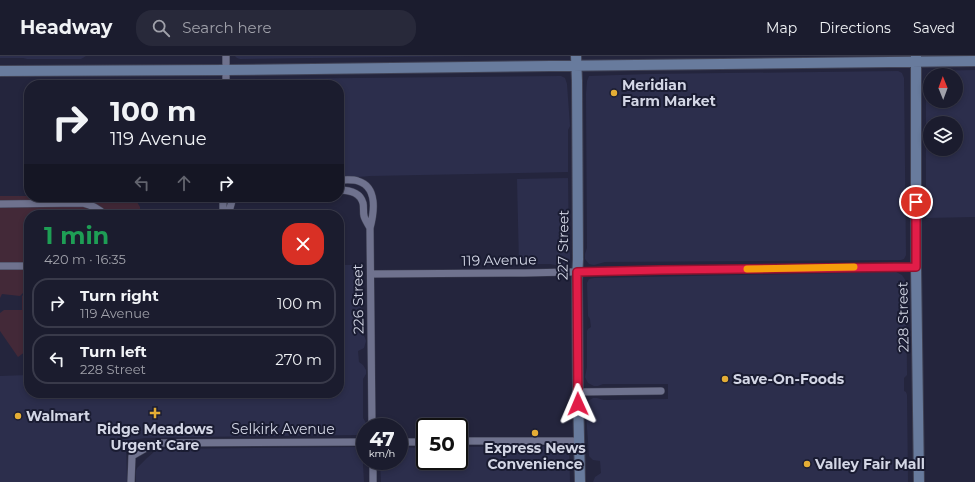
<!DOCTYPE html>
<html lang="en">
<head>
<meta charset="utf-8">
<style>
	body { margin:0; font-family:Montserrat,sans-serif; background:#28293a; color:#f1f3f6; height:100vh; display:flex; flex-direction:column; font-size:15px; white-space:nowrap }
	* { box-sizing:border-box; margin:0 }
	p { font-size:13px; color:#a0a1aa }
	.icon { flex:none; width:22px; height:22px; fill:none; stroke:currentColor; stroke-width:2; stroke-linecap:round; stroke-linejoin:round }
	.map { position:relative; flex:1; overflow:hidden }
	.sheet { position:absolute; left:24px; top:154px; width:320px; height:188px; display:flex; flex-direction:column; background:#1b1c2e; border-radius:16px; box-shadow:0 2px 6px #0003,0 0 0 1px #393a4a }
	.sheet>* { flex:none }
	.hud { position:absolute; left:24px; top:24px; width:320px; height:122px; border-radius:16px; box-shadow:0 2px 6px #0003,0 0 0 1px #393a4a; background:#1b1c2e; color:#f1f3f6; overflow:hidden }
	.needle { width:26px; rotate:359deg }
	.fabs { position:absolute; left:923px; top:12px; display:grid; gap:8px }
	.fabs a { display:grid; place-items:center; width:40px; height:40px; border-radius:50%; background:#1b1c2e; box-shadow:0 2px 6px #0003,0 0 0 1px #393a4a; font-size:20px }
	.speed { position:absolute; left:356px; top:362px; display:flex; gap:8px; font-size:20px; font-weight:700; text-align:center }
	.speed>* { display:grid; place-content:center; width:52px; height:52px; border-radius:50%; background:#1b1c2e; box-shadow:0 2px 6px #0003,0 0 0 1px #393a4a; line-height:1 }
	.speed small { font-size:10px; font-weight:400 }
	.speed .limit { border:2px solid #111; border-radius:6px; background:#fff; color:#111 }
	.pin { position:absolute; display:grid; place-items:center; width:34px; height:34px; color:#fff; margin:-17px; border:2px solid #fff; border-radius:50%; box-shadow:0 1px 4px #0007 }
	.me { position:absolute; width:44px; margin:-22px; rotate:359deg; stroke-linejoin:round; filter:drop-shadow(0 0 3px #0008) }
	.turn { display:flex; align-items:center; gap:14px; height:84px; padding:0 20px; font-size:18px }
	.turn .icon { width:52px; height:52px; stroke-width:2.5 }
	.turn b { display:block; font-size:28px; line-height:34px }
	.lanes { display:flex; align-items:center; height:38px; padding:0 20px; background:#0003; justify-content:center; gap:20px; direction:ltr }
	.lanes .off { opacity:.35 }
	.round { display:grid; place-items:center; flex:none; width:42px; height:42px; border-radius:16px; background:#28293a }
	.head { display:flex; align-items:center; justify-content:space-between; height:68px; padding:0 20px }
	h1 { font-size:24px; font-weight:700; line-height:30px; color:#1e9e55 }
	ul { padding:0; list-style:none }
	li { display:flex; align-items:center; gap:12px; height:50px; margin:0 8px 6px; padding:0 12px; border:2px solid #393a4a; border-radius:16px }
	li div { flex:1 }
	li b { display:block; font-size:15px }
	li em { font-style:normal }
	header { display:flex; align-items:center; gap:24px; box-sizing:border-box; height:56px; padding:0 20px; background:#1b1c2e; border-bottom:1px solid #393a4a }
	header strong { font-size:19px }
	nav { display:flex; gap:22px; margin-inline-start:auto; font-size:14px }
	.search { width:280px; height:36px; background:#28293a; display:flex; align-items:center; gap:10px; box-sizing:border-box; padding:0 14px; border-radius:16px; color:#a0a1aa; font-size:15px }
	.map>svg:first-child { display:block }
</style>
</head>
<body>
<header>
<strong>Headway</strong>
<div class="search"><svg class="icon" aria-label="search" viewBox="0 0 24 24"><circle cx="10" cy="10" r="6"/><path d="M15 15l6 6"/></svg>Search here</div>
<nav><a>Map</a><a>Directions</a><a>Saved</a></nav>
</header>
<div class="map">
<svg width="975" height="426" viewBox="0 0 975 426">
	<rect width="100%" height="100%" fill="#24253d"/>
	<path fill="#2c2e4c" fill-rule="evenodd" d="M0,0h86l-5,3h-54l-4,-1h-23z
		M235,0h236l-231,3 -3,-1z
		M975,14v147l-49,1v-142l3,-4 3,-1zM930,19h26v26h-26zM930,67h26v26h-26z
		M898,15l4,2 2,5 2,177 -2,4 -3,1 -296,2 -11,3 -5,-1 -4,-5v-5l2,-6 -1,-154 1,-13 2,-5 60,-2z
		M561,20l4,2 2,6 3,42 -2,4v42l-198,4 -12,1 -19,1v-93h-102l1,-5 4,-1z
		M568,122l1,71 1,5v6l-4,4 -5,2 -11,-2h-31l-2,-85z
		M339,209h22l2,69 2,4 1,3 -2,7 -6,3 1,11 4,3 3,5v4l-3,5v39l3,5v4h-1v4l-2,2 -6,2 -163,2 -49,1 -19,3 1,40v1h-127v-106l29,-1v18h310z
		M896,216l6,3 4,6 1,90v4l-3,3v13l2,1 1,3 1,87h-315l2,-5 6,-4 -1,-12 -7,-1 -4,-4 -3,-43v-8l2,-4 5,-3h4l7,2 64,-1v-15h-65l-5,2h-4l-6,-3 -3,-6 2,-10v-36l1,-2 3,-2 -1,-8 -2,-3 -1,-33 2,-4 5,-1z
		M564,390l4,1 1,3 1,32h-189l-1,-19 -1,-2h20v-14l26,1v13h34v-14z
		M359,391l6,4v10l-2,3 1,18h-228v-11l1,-3 10,-10 8,-7 4,-2z"/>
	<path fill="#432938" d="M0,140h29v1h22l11,3 13,-3h59l6,10v8h-111v63h-6l1,14 -4,4 -18,-2 -2,4z
		M26,232h3v61l-11,8 -18,-26v-18l4,-3h18v-14l4,-4z"/>
	<g fill="none" stroke-linecap="round" stroke-linejoin="round">
		<g stroke="#404255" stroke-width="8">
			<path id="street" d="M226,0v29
				M339,124c6,0 13,-1 19,1 20,6 16,32 12,47l2,199
				M339,134c10,0 21,2 24,13 1,4 0,9 1,13 1,4 4,8 6,12
				M223,141v18
				M0,148l83,-1c9,2 16,6 22,12
				M228,159l4,-14 -1,-4
				M0,210h29
				M371,218l153,-1 138,-3 254,-3
				M578,336l83,-1
				M459,385h120
				M399,386h26
				M373,405v21
				M131,426l1,-26 14,-8 12,-5 207,-1"/>
		</g>
		<g stroke="#404255" stroke-width="12">
			<path id="secondary" d="M576,0l1,25 1,178 -1,22 1,111 2,90
				M916,0v211l3,215
				M0,15l226,-1 749,-9"/>
		</g>
		<use href="#street" stroke="#6f728e" stroke-width="7"/>
		<use href="#secondary" stroke="#687b9d" stroke-width="10"/>
	</g>
	<g fill="none" stroke-linecap="round" stroke-linejoin="round">
		<g stroke="#92132f" stroke-width="10">
			<path id="route" d="M578,348l-1,-132 85,-2 254,-3v-65"/>
		</g>
		<use href="#route" stroke="#e11d48" stroke-width="7"/>
		<path stroke="#f59e0b" stroke-width="7" d="M747,213l107,-2"/>
	</g>
	<g fill="#e4ad35" stroke="#1a1c32" stroke-width="1.5">
		<circle cx="614" cy="37" r="4"/>
		<circle cx="725" cy="323" r="4"/>
		<path d="M153 351h4v4h4v4h-4v4h-4v-4h-4v-4h4z"/>
		<circle cx="18" cy="360" r="4"/>
		<circle cx="535" cy="377" r="4"/>
		<circle cx="807" cy="408" r="4"/>
	</g>
	<g text-anchor="middle" dominant-baseline="central" stroke-width="4" stroke-linejoin="round" paint-order="stroke">
		<g font-size="14" font-weight="bold" fill="#d3d6e5" stroke="#1a1c32" text-anchor="start">
			<text x="622" y="29">Meridian<tspan x="622" dy="16">Farm Market</tspan></text>
			<text x="733" y="323">Save-On-Foods</text>
			<text x="26" y="360">Walmart</text>
			<text x="155" y="373" text-anchor="middle">Ridge Meadows<tspan x="155" dy="16">Urgent Care</tspan></text>
			<text x="535" y="392" text-anchor="middle">Express News<tspan x="535" dy="16">Convenience</tspan></text>
			<text x="815" y="408">Valley Fair Mall</text>
		</g>
		<g font-size="14" fill="#d3d6e5" stroke="#1a1c32">
			<text transform="translate(563 189) rotate(-89)">227 Street</text>
			<text transform="translate(499 204) rotate(-1)">119 Avenue</text>
			<text transform="translate(358 243) rotate(-91)">226 Street</text>
			<text transform="translate(903 261) rotate(-91)">228 Street</text>
			<text x="283" y="373">Selkirk Avenue</text>
		</g>
	</g>
</svg>
<div class="fabs">
<a><svg class="needle" viewBox="-14 -14 28 28"><path d="M0-13l5 13h-10z" fill="#e53935"/><path d="M0 13l5-13h-10z" fill="#a0a1aa"/></svg></a>
<a><svg class="icon" aria-label="layers" viewBox="0 0 24 24"><path d="M12 4l9 5-9 5-9-5zM3 14l9 5 9-5"/></svg></a>
</div>
<div class="speed"><div>47<small>km/h</small></div><div class="limit">50</div></div>
<div class="pin" style="left:916px;top:146px;background:#d93025"><svg class="icon" aria-label="arrive" viewBox="0 0 24 24"><path d="M6 21V4h12l-3 4 3 4H6"/></svg></div>
<svg class="me" style="left:578px;top:348px" viewBox="-20 -20 40 40"><path d="M0-17L14 15 0 8-14 15z" fill="#e11d48" stroke="#fff" stroke-width="4"/></svg>
<div class="hud">
<div class="turn"><svg class="icon" aria-label="right" viewBox="0 0 24 24"><path d="M7 20v-9h11M14 6l5 5-5 5"/></svg><div><b>100 m</b>119 Avenue</div></div>
<div class="lanes"><svg class="icon off" aria-label="left" viewBox="0 0 24 24"><path d="M17 20v-9H6M10 6l-5 5 5 5"/></svg><svg class="icon off" aria-label="ahead" viewBox="0 0 24 24"><path d="M12 20V5M6 11l6-6 6 6"/></svg><svg class="icon" aria-label="right" viewBox="0 0 24 24"><path d="M7 20v-9h11M14 6l5 5-5 5"/></svg></div>
</div>
<section class="sheet">
<div class="head"><div><h1>1 min</h1><p>420 m · 16:35</p></div><a class="round" style="background:#d93025;color:#fff"><svg class="icon" aria-label="close" viewBox="0 0 24 24"><path d="M6 6l12 12M18 6L6 18"/></svg></a></div>
<ul>
<li><svg class="icon" aria-label="right" viewBox="0 0 24 24"><path d="M7 20v-9h11M14 6l5 5-5 5"/></svg><div><b>Turn right</b><p>119 Avenue</p></div><em>100 m</em></li>
<li><svg class="icon" aria-label="left" viewBox="0 0 24 24"><path d="M17 20v-9H6M10 6l-5 5 5 5"/></svg><div><b>Turn left</b><p>228 Street</p></div><em>270 m</em></li>
</ul>
</section>
</div>
</body>
</html>
